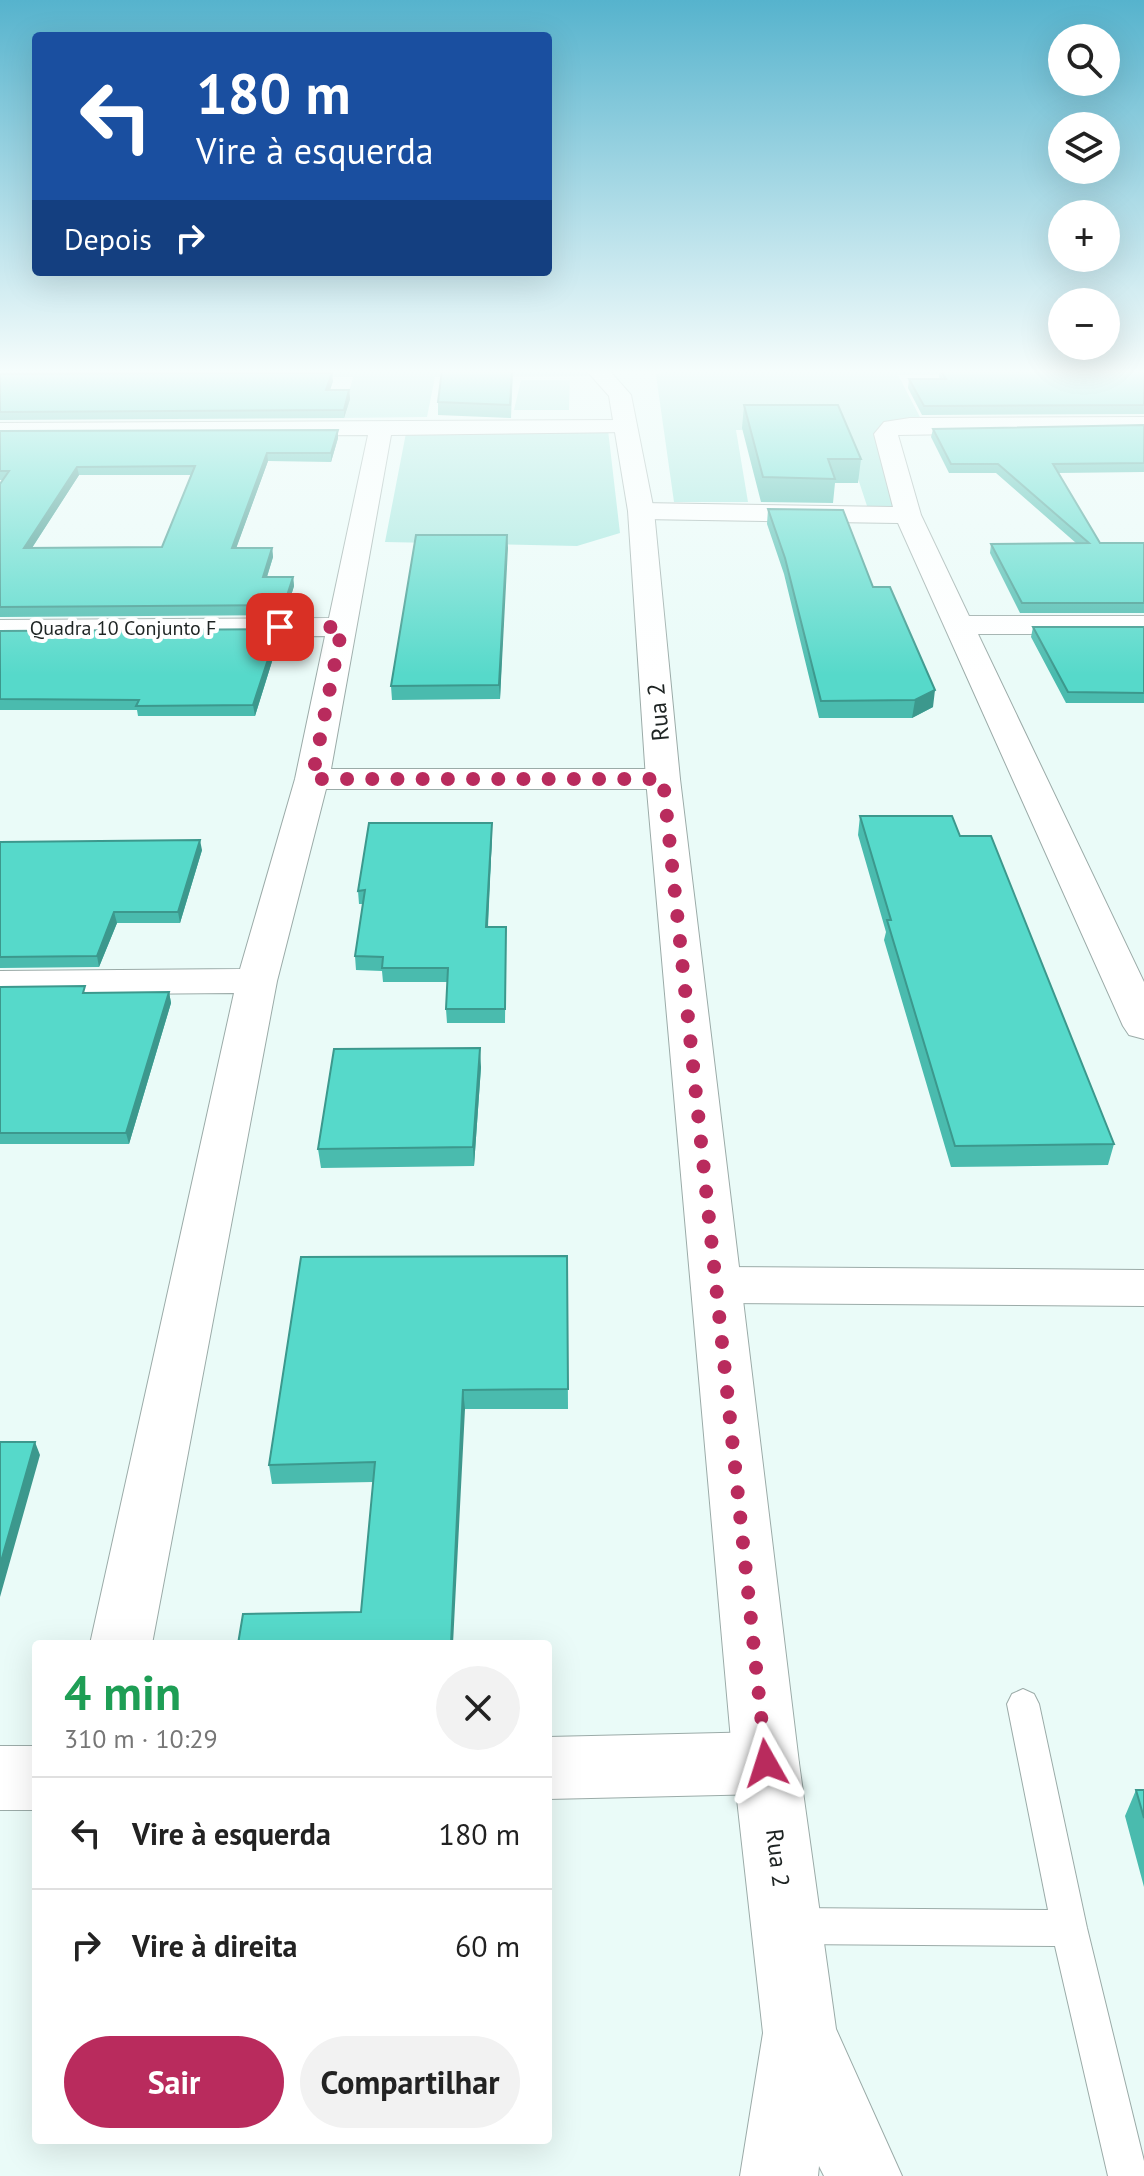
<!DOCTYPE html>
<html lang="pt">
<head>
<meta charset="utf-8">
<style>
	body { margin:0; font-family:"PT Sans",sans-serif; background:#f2f2f2; color:#222; height:100vh; display:flex; flex-direction:column; font-size:30px; white-space:nowrap }
	* { box-sizing:border-box; margin:0 }
	p { font-size:26px; color:#767676 }
	.icon { flex:none; width:44px; height:44px; fill:none; stroke:currentColor; stroke-width:2; stroke-linecap:round; stroke-linejoin:round }
	.map { position:relative; flex:1; overflow:hidden }
	.side { position:absolute; left:32px; top:1640px; width:520px; height:504px; display:flex; flex-direction:column; background:#fff; border-radius:8px; box-shadow:0 8px 32px #0002 }
	.side>* { flex:none }
	.top-card { position:absolute; left:32px; top:32px; width:520px; height:244px; border-radius:8px; box-shadow:0 8px 32px #0002; background:#1a4fa0; color:#fff; overflow:hidden }
	.tools { position:absolute; left:1048px; top:24px; display:grid; gap:16px }
	.tools a { display:grid; place-items:center; width:72px; height:72px; border-radius:50%; background:#fff; box-shadow:0 8px 32px #0002; font-size:40px }
	.pin { position:absolute; display:grid; place-items:center; width:68px; height:68px; color:#fff; margin:-34px; border-radius:16px; box-shadow:0 4px 12px #0006 }
	.me { position:absolute; width:88px; margin:-44px; rotate:354deg; stroke-linejoin:round; filter:drop-shadow(0 0 6px #0008) }
	.turn { display:flex; align-items:center; gap:28px; height:168px; padding:0 32px; font-size:36px }
	.turn .icon { width:104px; height:104px; stroke-width:2.5 }
	.turn b { display:block; font-size:56px; line-height:68px }
	.then { display:flex; align-items:center; height:76px; padding:0 32px; background:#0003; gap:16px; font-size:30px }
	.round { display:grid; place-items:center; flex:none; width:84px; height:84px; border-radius:42px; background:#f2f2f2 }
	.summary { display:flex; align-items:center; justify-content:space-between; height:136px; padding:0 32px }
	h1 { font-size:48px; font-weight:600; line-height:60px; color:#1e9e55 }
	.primary-button { display:flex; gap:16px; margin-top:auto; padding:16px 32px }
	.primary-button a { flex:1; height:92px; border-radius:48px; background:#b92b5d; color:#fff; font-size:32px; font-weight:600; line-height:92px; text-align:center }
	.primary-button a+a { background:#f2f2f2; color:#222 }
	ul { padding:0; list-style:none }
	li { display:flex; align-items:center; gap:24px; height:112px; padding:0 32px; border-top:2px solid #e0e0e0 }
	li div { flex:1 }
	li b { display:block; font-size:30px }
	li em { font-style:normal }
	.map>svg:first-child { display:block }
</style>
</head>
<body>
<div class="map">
<svg width="1144" height="2176" viewBox="0 0 1144 2176">
	<rect width="100%" height="100%" fill="#eafbf8"/>
	<path fill="#a0e6dd" d="M0,370h589l5,6 -159,1 -8,40 -85,1 11,-41 -353,1z
		M664,370h480v4l-246,1 23,44 -29,8 16,88h-38l-28,-85h-106l12,72h-74l-18,-127z
		M521,380h49l-1,30h-55z
		M608,430l12,103 -43,13 -192,-4 21,-109z"/>
	<g fill="none" stroke-linecap="round" stroke-linejoin="round">
		<g stroke="#9baba8" stroke-width="2">
			<path id="lane" d="M1023,1689l11,5 5,10 48,224 57,233v15h-36l-53,-230 -263,-2 -12,-6 -6,-12 6,-12 12,-6 256,2 -41,-206 5,-10z"/>
		</g>
		<g stroke="#9baba8" stroke-width="2">
			<path id="street" d="M1144,417v14l-246,4 23,80 48,101h175v18h-166l166,348v57l-15,-4 -6,-9 -225,-503 -257,-4 -13,-8 13,-8 252,4 -19,-73 10,-12 26,-4z
				M623,420l12,7 -4,5 -240,3 -60,334h332l12,3 5,7 -5,7 -12,3h-337l-49,192 -125,663h-62l144,-651 -234,2v-24l240,-2 55,-190 30,-143 -325,2v-18l329,-2 39,-183 -368,2v-14z
				M717,1267l427,3v36l-427,-3 -18,-5 -7,-13 7,-13z
				M766,1732l23,9 10,22 -10,22 -23,9 -218,5v-62z
				M0,1746h36v64h-36z"/>
		</g>
		<g stroke="#9baba8" stroke-width="2">
			<path id="secondary" d="M586,370h23l22,25 23,116 26,268 119,984 37,266 66,147h-78l-5,-10 -1,10h-78l23,-143 -30,-270 -87,-984 -18,-268 -19,-115z"/>
		</g>
		<use href="#lane" fill="#fff" fill-rule="evenodd"/>
		<use href="#street" fill="#fff" fill-rule="evenodd"/>
		<use href="#secondary" fill="#fff" fill-rule="evenodd"/>
	</g>
	<path fill="#4abbae" fill-rule="evenodd" d="M513,370l-2,48 -73,-3v-13z
		M939,370h205v44l-222,1 -14,-27 1,-9h31l-1,-2z
		M0,374l333,7 -3,9h19l1,9 -6,19 -344,2z
		M744,405l117,54 -3,24h-23l-2,20 -72,-1 -19,-74z
		M1144,425v47l-86,1 42,70h44v70h-124l-30,-60 1,-9 85,-1 -80,-70h-47l-18,-36 2,-8z
		M338,430v8l-7,24 -63,-1 -32,87h36l1,9 -6,20h26l1,9 -9,29 -285,2v-133l3,-4h-3v-49zM79,475h112l-29,72 -130,1z
		M768,509l105,78 60,120 -21,11h-93l-35,-144 -17,-50z
		M507,535l-7,164 -108,1 -1,-14z
		M1033,627h111v76h-78l-35,-66z
		M278,629l1,10 -24,77h-117l-1,-6h-137v-79z
		M860,816l100,20 154,308 -6,21 -157,2 -67,-227 2,-8 -28,-97z
		M492,823v13l-4,91h18l-1,96h-58l-1,-14 2,-27h-65l-1,-11 -26,-1 -1,-14 8,-52h-4l-1,-13z
		M0,842l202,8 -22,73h-63l-18,44 -99,1z
		M0,987l87,6 82,-1 2,11 -42,141h-129z
		M481,1067l-7,99 -153,2 -3,-19z
		M567,1256l1,153h-103l-104,203 12,-130 -101,2 -3,-19z
		M1136,1790h8v97l-19,-71z"/>
	<path fill="#3c988d" d="M332,373l1,8 -6,18 -1,-9z
		M349,390l1,9 -6,19v-8z
		M338,430v8l-7,24v-9z
		M267,453l1,8 -35,96 -1,-9z
		M77,467l2,8 -53,82 -2,-9z
		M507,535l1,13 -8,151 -1,-14z
		M272,548l1,9 -9,29 -1,-9z
		M293,577l1,9 -9,29 -1,-10z
		M278,629l1,10 -24,77 -2,-11z
		M935,690l-2,17 -21,11 3,-18z
		M492,823v13l-5,105 -1,-14z
		M200,840l2,10 -22,73 -2,-11z
		M114,912l3,11 -18,44 -2,-11z
		M169,992l2,11 -42,141 -3,-11z
		M480,1048l1,19 -7,99 -1,-19z
		M463,1390l2,19 -12,235h-2z
		M35,1442l5,13 -40,142v-32z"/>
	<path fill="#56d9ca" stroke="#3c988d" stroke-width="2" fill-rule="evenodd" d="M442,370h70l-2,35 -72,-3z
		M940,370h204v35l-220,1 -15,-27h37z
		M332,373l-6,17h23l-5,20 -344,2v-38z
		M744,405h94l23,54h-33l7,20 -72,-2z
		M1144,425v38l-91,1 47,79h44v60h-122l-31,-59 98,-1 -91,-79h-47l-18,-35z
		M338,430l-7,23h-64l-35,95h40l-9,29h30l-9,28 -284,2v-123l9,-13h-9v-40zM195,466l-33,81 -138,1 53,-81z
		M768,509l75,1 30,77h17l45,103 -20,10 -94,1 -36,-143z
		M416,535h91l-8,150 -108,1z
		M1033,627h111v66l-76,-1z
		M278,629l-25,76 -117,1 3,-6 -139,-1v-68z
		M860,816h92l8,20h31l123,308 -159,2 -68,-226h4z
		M369,823h123l-6,104h20l-1,82h-59l2,-41h-66l1,-11 -28,-1 10,-66 -7,1z
		M200,840l-22,72h-64l-17,44 -97,1v-115z
		M85,986l-2,7 86,-1 -43,141h-126v-146z
		M480,1048l-7,99 -155,2 16,-100z
		M567,1256l1,133 -105,1 -12,254h-213l5,-30 118,-2 14,-150 -106,3 32,-208z
		M0,1442h35l-35,123z
		M1136,1790h8v28z"/>
	<linearGradient id="sky" x2="0" y2="1"><stop stop-color="#56b3cd"/><stop offset="0.55" stop-color="#f6fdfc"/><stop offset="1" stop-color="#f6fdfc" stop-opacity="0"/></linearGradient>
	<rect width="1144" height="675" fill="url(#sky)"/>
	<g fill="none" stroke-linecap="round" stroke-linejoin="round">
		<path stroke="#b92b5d" stroke-width="14" stroke-dasharray="0 25.2" d="M280,627h62l-30,152h351l103,984"/>
	</g>
	<g text-anchor="middle" dominant-baseline="central" stroke-width="8" stroke-linejoin="round" paint-order="stroke">
		<g font-size="20" fill="#1e2423" stroke="#fff">
			<text x="123" y="628">Quadra 10 Conjunto F</text>
		</g>
		<g font-size="24" fill="#1e2423" stroke="#fff">
			<text transform="translate(658 712) rotate(-95)">Rua 2</text>
			<text transform="translate(778 1858) rotate(83)">Rua 2</text>
		</g>
	</g>
</svg>
<div class="tools">
<a><svg class="icon" aria-label="search" viewBox="0 0 24 24"><circle cx="10" cy="10" r="6"/><path d="M15 15l6 6"/></svg></a>
<a><svg class="icon" aria-label="layers" viewBox="0 0 24 24"><path d="M12 4l9 5-9 5-9-5zM3 14l9 5 9-5"/></svg></a>
<a>+</a>
<a>−</a>
</div>
<div class="pin" style="left:280px;top:627px;background:#d93025"><svg class="icon" aria-label="arrive" viewBox="0 0 24 24"><path d="M6 21V4h12l-3 4 3 4H6"/></svg></div>
<svg class="me" style="left:766px;top:1763px" viewBox="-20 -20 40 40"><path d="M0-17L14 15 0 8-14 15z" fill="#b92b5d" stroke="#fff" stroke-width="4"/></svg>
<div class="top-card">
<div class="turn"><svg class="icon" aria-label="left" viewBox="0 0 24 24"><path d="M17 20v-9H6M10 6l-5 5 5 5"/></svg><div><b>180 m</b>Vire à esquerda</div></div>
<div class="then">Depois<svg class="icon" aria-label="right" viewBox="0 0 24 24"><path d="M7 20v-9h11M14 6l5 5-5 5"/></svg></div>
</div>
<section class="side">
<div class="summary"><div><h1>4 min</h1><p>310 m · 10:29</p></div><a class="round"><svg class="icon" aria-label="close" viewBox="0 0 24 24"><path d="M6 6l12 12M18 6L6 18"/></svg></a></div>
<ul>
<li><svg class="icon" aria-label="left" viewBox="0 0 24 24"><path d="M17 20v-9H6M10 6l-5 5 5 5"/></svg><div><b>Vire à esquerda</b></div><em>180 m</em></li>
<li><svg class="icon" aria-label="right" viewBox="0 0 24 24"><path d="M7 20v-9h11M14 6l5 5-5 5"/></svg><div><b>Vire à direita</b></div><em>60 m</em></li>
</ul>
<div class="primary-button"><a>Sair</a><a>Compartilhar</a></div>
</section>
</div>
</body>
</html>
